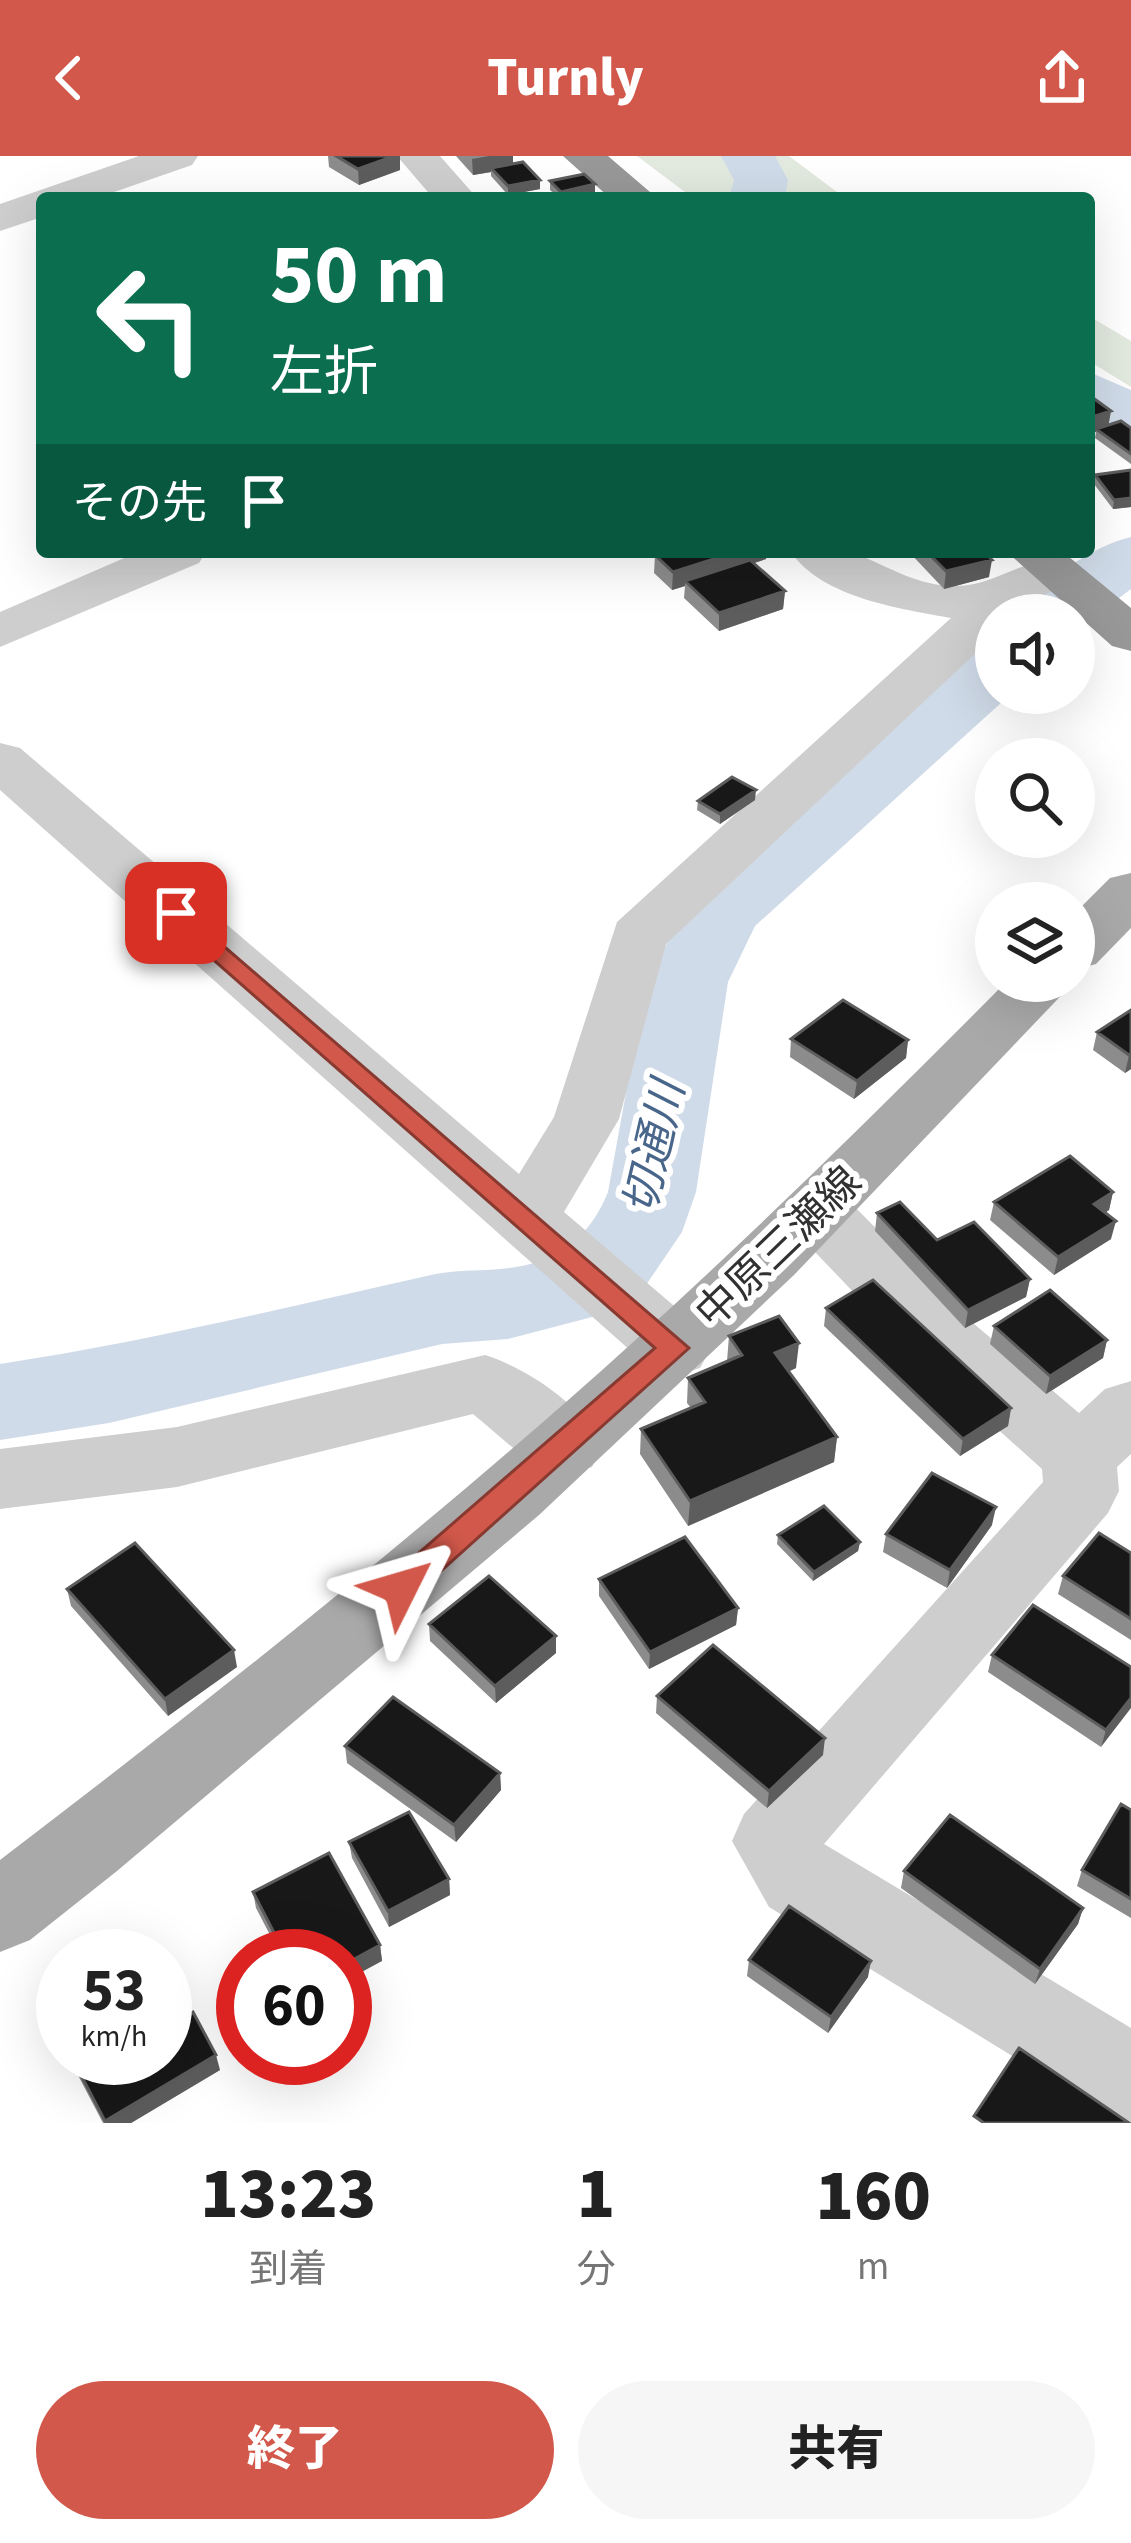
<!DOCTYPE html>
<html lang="ja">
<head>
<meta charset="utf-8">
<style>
	body { margin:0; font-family:"Source Sans 3","Noto Sans JP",sans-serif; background:#f6f6f6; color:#222; height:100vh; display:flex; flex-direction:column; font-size:45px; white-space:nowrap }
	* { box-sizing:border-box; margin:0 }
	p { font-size:39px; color:#767676 }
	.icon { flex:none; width:66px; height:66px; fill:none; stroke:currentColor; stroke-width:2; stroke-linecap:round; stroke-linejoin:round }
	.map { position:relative; height:1967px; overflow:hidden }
	.drawer { display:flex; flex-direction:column; background:#fff; flex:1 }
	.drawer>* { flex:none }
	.top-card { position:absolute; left:36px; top:36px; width:1059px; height:366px; border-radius:12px; box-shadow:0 12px 48px #0002; background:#0b6e4f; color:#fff; overflow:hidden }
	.tools { position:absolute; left:975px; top:438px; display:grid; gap:24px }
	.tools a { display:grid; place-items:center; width:120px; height:120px; border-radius:50%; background:#fff; box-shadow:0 12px 48px #0002; font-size:60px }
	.speed { position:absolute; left:36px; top:1773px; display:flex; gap:24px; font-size:60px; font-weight:700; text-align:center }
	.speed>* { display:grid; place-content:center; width:156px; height:156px; border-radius:50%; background:#fff; box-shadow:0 12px 48px #0002; line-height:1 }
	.speed small { font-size:30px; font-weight:400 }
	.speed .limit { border:18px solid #d22; background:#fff; color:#111 }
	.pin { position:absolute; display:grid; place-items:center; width:102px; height:102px; color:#fff; margin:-51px; border-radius:24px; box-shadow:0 6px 18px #0006 }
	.me { position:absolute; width:132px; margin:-66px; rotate:50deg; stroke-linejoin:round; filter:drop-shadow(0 0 9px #0008) }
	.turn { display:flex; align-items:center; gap:42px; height:252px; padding:0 36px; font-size:54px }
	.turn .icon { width:156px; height:156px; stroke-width:2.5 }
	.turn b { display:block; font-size:84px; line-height:102px }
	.then { display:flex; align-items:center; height:114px; padding:0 36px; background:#0003; gap:24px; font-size:45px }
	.eta { display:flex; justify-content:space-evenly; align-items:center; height:204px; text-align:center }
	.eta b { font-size:72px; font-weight:800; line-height:84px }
	.action { display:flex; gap:24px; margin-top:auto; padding:24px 36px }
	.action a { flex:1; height:138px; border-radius:72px; background:#d1584a; color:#fff; font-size:48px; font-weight:800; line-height:138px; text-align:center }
	.action a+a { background:#f6f6f6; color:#222 }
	header { display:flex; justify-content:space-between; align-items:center; height:156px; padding:0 36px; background:#d1584a; color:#fff; font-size:54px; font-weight:800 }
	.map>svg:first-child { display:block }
</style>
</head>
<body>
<header><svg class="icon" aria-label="back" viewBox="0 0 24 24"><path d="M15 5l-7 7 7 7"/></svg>Turnly<svg class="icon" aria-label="share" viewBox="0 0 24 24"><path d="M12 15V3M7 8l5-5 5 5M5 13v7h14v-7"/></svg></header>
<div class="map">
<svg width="1131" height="1967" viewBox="0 0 1131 1967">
	<rect width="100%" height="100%" fill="#fff"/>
	<path fill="#e2e9de" d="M637,0h152l56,42h-152z
		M1089,160l42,25v46l-42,-26z"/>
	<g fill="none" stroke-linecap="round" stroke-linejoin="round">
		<path fill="#d0dbe9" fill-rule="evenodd" d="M721,0h54l13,24 -3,18h-56l5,-18z
			M1089,216l42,18v47l-42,-19z
			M1131,381v52l-54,41 -3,-15h-56c23,-33 74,-69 113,-78z
			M996,492v45h16l-257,233 -27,56 -32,210 -14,40 -38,56 -48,28 -88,23 -66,5 -333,79 -109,17v-76c145,-22 288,-57 431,-89 36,-8 74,-1 109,-14 35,-14 54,-35 68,-69l38,-210 46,-85 27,-31 88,-66 164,-146z"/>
		<path fill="#cecece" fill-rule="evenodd" d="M139,0h59l-6,9 -95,33h-55v19l-42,14v-27z
			M397,0h43l37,42h-44z
			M138,396h68l-7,11 -199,84v-35z
			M791,396c19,0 47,-5 65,2 34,13 61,32 99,32 42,1 75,-35 117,-25l8,11 -8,11 -76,32v19l-330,310 -47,175 -55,93 136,116 11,20 -11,20 -25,8 -25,-8 -650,-578v-47l20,5 499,426 35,-57 63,-195 334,-304c-49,-9 -129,-20 -160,-66z
			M818,1031l24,7 111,112 126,107 26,-24 26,-8v73l-14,13 2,24 -11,22 -284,331 307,184v94l-32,-13 -330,-202 -37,-66 12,-27 299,-332 -1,-13 -139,-125 -109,-114 -10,-18 10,-18z
			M485,1199c42,13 98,51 118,91l-11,21c-51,17 -80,-22 -119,-53l-296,73 -177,22v-60l177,-22z"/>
		<path fill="#a9a9a9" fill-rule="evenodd" d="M1131,717v55l-35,36 -22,6v-56l36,-36z
			M1007,825h68l-281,294 -255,240 -422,356 -87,69 -30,12v-92c193,-147 383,-298 566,-458 153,-134 298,-277 441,-421z"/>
		<path fill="#989898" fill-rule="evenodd" d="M563,0h45l49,42h-47z
			M1007,396h56l68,56v43l-19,-5z"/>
	</g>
	<path fill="#8c8c8c" d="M328,0h72v14l-41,15 -30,-18z
		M456,0h57v8l27,16v9l-32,6 -17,-19v-4l-18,3z
		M550,25l45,3v8l-25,6h-11l-9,-8z
		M1089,239l19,30 23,3v36l-36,-26 1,-6z
		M1131,314v37l-18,2 -19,-25 1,-9z
		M665,396h102l-1,7 -12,4 31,28 -2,18 -64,22 -35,-33 1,-12 -13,4 -18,-17 1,-18z
		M909,396h75l5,25 -45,12z
		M755,644l-35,24 -23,-14 1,-9z
		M1131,854v59l-6,4 -32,-23 4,-18z
		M791,883l117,1 -2,18 -52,41 -64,-42z
		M1113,1036l-4,18 -4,3 6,26 -57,36 -64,-55 4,-18z
		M877,1057l153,66 -4,18 -61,31 -90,-97z
		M826,1152l185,100 -3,18 -48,30 -136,-130z
		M994,1170l113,14 -4,18 -57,36 -56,-50z
		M729,1180l67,32 -8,4 49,65 -3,25 -146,64 -48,-72 1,-25 50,-21 -4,-5 1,-25 39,-17z
		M992,1369l-45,63 -64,-36 3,-18z
		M778,1379l82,7 -2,9 -45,30 -36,-37z
		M1131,1397v87l-73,-46 5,-18z
		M599,1423l139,29 -2,17 -87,44 -50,-73z
		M67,1433l170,78 -69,49 -97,-110z
		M429,1468l127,29 -60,50 -66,-62z
		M992,1499l139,12 -30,80 -113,-75z
		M657,1540l166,59 -56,53 -111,-95z
		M345,1590l155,27 1,17 -45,52 -109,-79z
		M1131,1654v108l-54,-32 5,-16z
		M349,1686l100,37 1,16 -61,32 -37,-69z
		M904,1715l179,37 -5,16 -43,60 -134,-96z
		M253,1736l127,53 2,16 -37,-5h-64l-25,-48z
		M749,1804l119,17 -40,56 -81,-57z
		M69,1902h96l55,12 -89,53h-28z"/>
	<path fill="#5d5d5d" d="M394,0h6v14l-41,15 -1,-16z
		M489,0h24v11l-22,1v4l-18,3 -1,-16z
		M540,24v9l-32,6v-9z
		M595,28v8l-34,6v-6z
		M1111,255l-3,17 -12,1v3l-7,2v-16z
		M1131,342v9l-18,2 1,-9z
		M736,396h31l-1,7 -77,25 -4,-3v5l-13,4 1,-18z
		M852,396h21l-21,5z
		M992,404l-3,17 -45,12 2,-18z
		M785,435l-2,18 -64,22v-18z
		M756,634l-1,10 -35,24v-10z
		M908,884l-2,18 -52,41 3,-18z
		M1131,898v15l-6,4 4,-18z
		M1113,1036l-4,18 -19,12 4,-18z
		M1116,1065l-5,18 -57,36 4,-18z
		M1030,1123l-4,18 -61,31 3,-18z
		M1107,1184l-4,18 -57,36 4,-18z
		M799,1187l-3,25 -24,11 3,-26z
		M1011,1252l-3,18 -48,30 3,-17z
		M837,1281l-3,25 -146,64 2,-25z
		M996,1351l-4,18 -45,63 3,-18z
		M860,1386l-2,9 -45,30 1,-9z
		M738,1452l-2,17 -87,44 1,-17z
		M556,1480v17l-60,50 -1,-17z
		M234,1494l3,17 -69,49 -3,-17z
		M1131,1542v10l-30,39 5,-17z
		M825,1582l-2,17 -56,53 2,-17z
		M500,1617l1,17 -45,52 -2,-17z
		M449,1723l1,16 -61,32 -1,-16z
		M1083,1752l-5,16 -43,60 5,-15z
		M380,1789l2,16 -37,20v-17z
		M871,1805l-3,16 -40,56 3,-16z
		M216,1899l4,15 -89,53h-25l-1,-2z"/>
	<path fill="#181818" stroke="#5d5d5d" stroke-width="3" d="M336,0h58l-36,13z
		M523,6l17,18 -32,6 -17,-18z
		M584,18l11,10 -34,8 -11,-11z
		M1089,239l22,16 -22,7z
		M1121,265l10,7v26l-35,-25z
		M1131,314v28l-17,2 -19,-25z
		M665,396h71l-63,20 -18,-17z
		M927,396h57l8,8 -46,11z
		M750,404l35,31 -66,22 -34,-32z
		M732,621l24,13 -36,24 -22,-13z
		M843,844l65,40 -51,41 -66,-42z
		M1131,854v44l-2,1 -32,-23z
		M1070,1000l43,36 -19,12 22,17 -58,36 -64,-55z
		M900,1046l37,38 37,-18 56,57 -62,31 -91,-97z
		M873,1124l138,128 -48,31 -137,-131z
		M1050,1134l57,50 -57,36 -56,-50z
		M779,1160l20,27 -24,10 62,84 -147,64 -49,-72 64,-27 -17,-24 54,-23 -13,-19z
		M932,1317l64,34 -46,63 -64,-36z
		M824,1350l36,36 -46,30 -36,-37z
		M1099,1377l32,20v66l-68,-43z
		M685,1381l53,71 -88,44 -51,-73z
		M135,1387l99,107 -69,49 -98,-110z
		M489,1420l67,60 -61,50 -66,-62z
		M1033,1449l98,62v31l-25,32 -114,-75z
		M713,1489l112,93 -56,53 -112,-95z
		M393,1541l107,76 -46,52 -109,-79z
		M1121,1648l10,6v89l-49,-29z
		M409,1656l40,67 -61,32 -39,-69z
		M950,1659l133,93 -43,61 -136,-98z
		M329,1697l51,92 -35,19v-8h-59l-33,-64z
		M789,1750l82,55 -40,56 -82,-57z
		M63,1846v38l-15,-29z
		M193,1856l23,43 -111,66 -33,-63h93v-30z
		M1019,1892l110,75h-145l-10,-7z"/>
	<path fill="#d1584a" stroke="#883930" stroke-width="3" d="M176,749l513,443 -277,249h-22l-5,-9 5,-10 265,-230 -488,-429 -4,-6z"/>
	<g text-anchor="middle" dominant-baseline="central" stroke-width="12" stroke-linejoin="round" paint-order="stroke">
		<g font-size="42" fill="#313131" stroke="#fff">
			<text transform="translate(779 1092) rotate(-44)">中原三瀬線</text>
		</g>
		<g font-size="45" font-style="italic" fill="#48658a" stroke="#fff">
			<text transform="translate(655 992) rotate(-77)">切通川</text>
		</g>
	</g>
</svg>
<div class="tools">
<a><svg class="icon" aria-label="sound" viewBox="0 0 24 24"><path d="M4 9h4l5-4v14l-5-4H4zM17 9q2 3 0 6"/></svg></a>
<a><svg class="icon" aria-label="search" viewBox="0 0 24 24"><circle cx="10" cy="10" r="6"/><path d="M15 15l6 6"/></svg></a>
<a><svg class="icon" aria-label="layers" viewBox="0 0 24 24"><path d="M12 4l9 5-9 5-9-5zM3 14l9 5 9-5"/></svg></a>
</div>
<div class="speed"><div>53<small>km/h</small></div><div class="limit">60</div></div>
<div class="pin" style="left:176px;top:757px;background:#d93025"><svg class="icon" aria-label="arrive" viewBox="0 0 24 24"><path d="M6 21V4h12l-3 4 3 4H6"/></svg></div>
<svg class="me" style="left:401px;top:1432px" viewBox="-20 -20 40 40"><path d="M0-17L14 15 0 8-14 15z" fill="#d1584a" stroke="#fff" stroke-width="4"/></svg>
<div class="top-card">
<div class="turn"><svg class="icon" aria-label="left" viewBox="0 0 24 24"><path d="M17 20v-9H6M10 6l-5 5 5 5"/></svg><div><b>50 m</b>左折</div></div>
<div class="then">その先<svg class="icon" aria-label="arrive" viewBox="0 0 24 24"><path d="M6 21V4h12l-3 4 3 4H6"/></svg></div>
</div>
</div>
<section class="drawer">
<div class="eta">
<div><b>13:23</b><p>到着</p></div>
<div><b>1</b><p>分</p></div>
<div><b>160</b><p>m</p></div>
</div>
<div class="action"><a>終了</a><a>共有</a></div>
</section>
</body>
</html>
